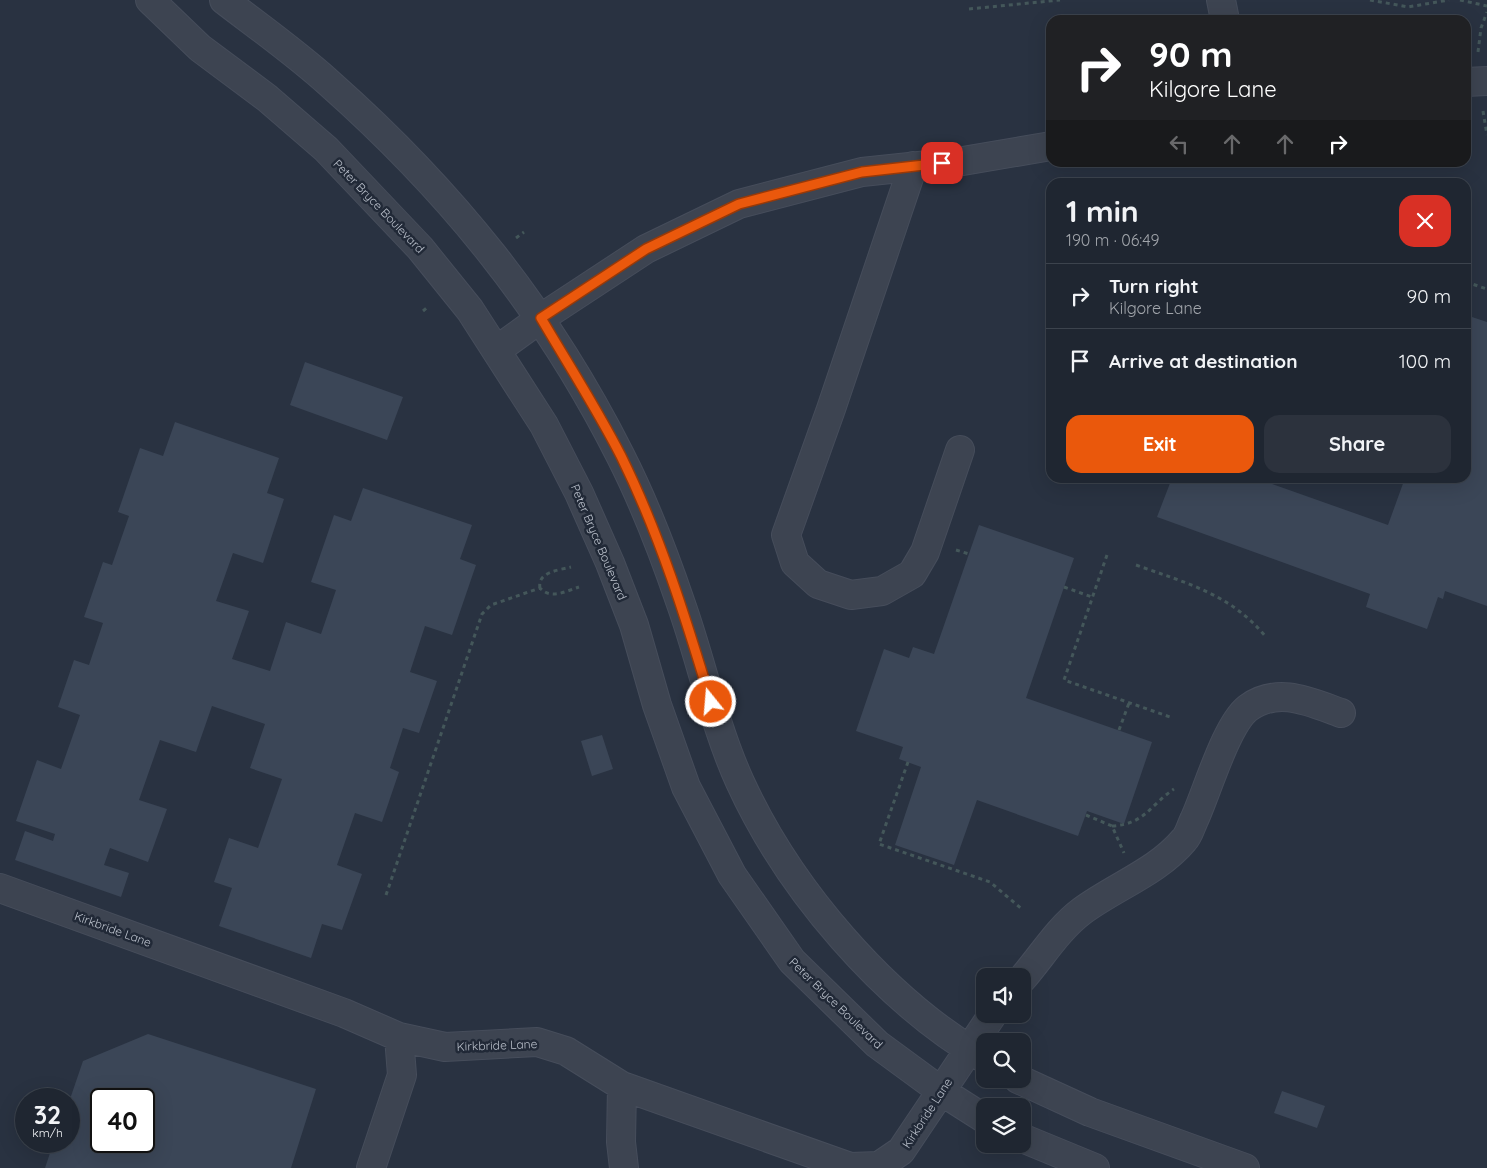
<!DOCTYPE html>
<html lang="en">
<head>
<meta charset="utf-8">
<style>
	body { margin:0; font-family:Quicksand,sans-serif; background:#2c323d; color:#f1f3f6; height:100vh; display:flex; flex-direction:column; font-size:19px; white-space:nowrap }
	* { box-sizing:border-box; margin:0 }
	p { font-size:16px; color:#a1a5ab }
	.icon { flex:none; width:28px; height:28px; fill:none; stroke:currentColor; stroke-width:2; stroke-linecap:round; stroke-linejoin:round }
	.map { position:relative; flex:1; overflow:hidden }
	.details { position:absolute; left:1046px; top:178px; width:425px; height:305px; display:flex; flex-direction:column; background:#1f2631; border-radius:15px; box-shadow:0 5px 20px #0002,0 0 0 1px #3c434d }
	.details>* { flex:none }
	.banner { position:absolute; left:1046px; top:15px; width:425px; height:152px; border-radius:15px; box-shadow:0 5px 20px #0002,0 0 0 1px #3c434d; background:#202124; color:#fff; overflow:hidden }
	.controls { position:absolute; left:976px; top:968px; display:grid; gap:10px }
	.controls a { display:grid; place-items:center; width:55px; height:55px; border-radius:10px; background:#1f2631; box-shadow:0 5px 20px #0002,0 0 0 1px #3c434d; font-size:25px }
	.speed { position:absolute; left:15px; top:1088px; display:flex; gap:10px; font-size:25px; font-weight:700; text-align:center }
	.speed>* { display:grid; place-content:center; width:65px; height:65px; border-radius:50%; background:#1f2631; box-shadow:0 5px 20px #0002,0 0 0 1px #3c434d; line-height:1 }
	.speed small { font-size:12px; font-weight:400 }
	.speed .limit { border:2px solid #111; border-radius:8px; background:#fff; color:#111 }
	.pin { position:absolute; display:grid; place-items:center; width:42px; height:42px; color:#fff; margin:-21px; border-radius:10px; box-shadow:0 2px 8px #0006 }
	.me { position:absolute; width:55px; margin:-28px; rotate:343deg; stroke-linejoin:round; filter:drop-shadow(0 0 4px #0008) }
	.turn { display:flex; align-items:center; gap:18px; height:105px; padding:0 20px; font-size:22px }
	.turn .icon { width:65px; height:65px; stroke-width:2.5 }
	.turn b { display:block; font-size:35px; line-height:42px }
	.lanes { display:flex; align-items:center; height:48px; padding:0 20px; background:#0003; justify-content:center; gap:25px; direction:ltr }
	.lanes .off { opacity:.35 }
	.round { display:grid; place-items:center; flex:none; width:52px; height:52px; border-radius:15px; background:#2c323d }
	.summary { display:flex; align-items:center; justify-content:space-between; height:85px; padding:0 20px }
	h1 { font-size:30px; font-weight:800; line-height:38px }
	.primary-button { display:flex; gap:10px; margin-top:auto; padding:10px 20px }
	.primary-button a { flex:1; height:58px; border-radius:15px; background:#ea580c; color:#fff; font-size:20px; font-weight:800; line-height:58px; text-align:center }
	.primary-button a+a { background:#2c323d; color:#f1f3f6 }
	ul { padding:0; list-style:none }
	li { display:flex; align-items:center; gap:15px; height:65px; padding:0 20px; border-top:1px solid #3c434d }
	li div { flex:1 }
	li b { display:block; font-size:19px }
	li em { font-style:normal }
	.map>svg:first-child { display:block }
</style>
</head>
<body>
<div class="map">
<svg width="1487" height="1168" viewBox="0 0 1487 1168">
	<rect width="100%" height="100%" fill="#293241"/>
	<path fill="#3b4657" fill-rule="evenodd" d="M1466,315l21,7v284l-42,-15 -2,8 -5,-2 -11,32 -61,-22 4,-13 -213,-77 15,-39h83l133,47 17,-47h61z
		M305,362l98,35 -16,43 -97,-35z
		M175,422l104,36 -12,35 17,6 -21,64 -30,-10 -17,48 33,10 -17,48 38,12 16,-49 35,12 15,-44 -25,-8 23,-67 17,6 12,-33 109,37 -12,34 16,6 -24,70 -27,-9 -15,46 27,9 -18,52 -16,-5 -13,40 9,4 -17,50 -27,-9 -18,52 25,9 -20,56 -20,-6 -11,34 -92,-32 13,-38 -18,-6 15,-44 29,10 24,-69 -32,-11 15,-44 -53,-18 -16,46 -36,-12 -21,60 28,9 -19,53 -38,-14 -6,17 25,8 -8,24 -106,-37 10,-29 28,10 2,-7 -39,-13 21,-61 24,9 19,-54 -22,-8 16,-47 15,5 14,-42 -19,-6 19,-55 9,3 17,-49 -11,-4 22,-64 23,8z
		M979,525l95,33 -48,140 126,44 -28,82 -37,-13 -9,25 -101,-36 -23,65 -59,-20 26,-78 -22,-8 4,-12 -47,-16 28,-82 25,9 4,-11 21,7z
		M602,735l11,34 -21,7 -11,-35z
		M148,1034l168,55 -25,79h-246l9,-27h15v-39l14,-41zM101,1099h43v42h-43z
		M1282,1091l43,15 -8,22 -43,-15z"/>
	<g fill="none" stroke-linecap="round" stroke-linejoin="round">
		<g stroke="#464d5b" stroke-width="30">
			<path id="minor" d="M150,0l50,48 67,50 59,51 94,99 50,62 74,115 35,68 31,70 24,62 23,80 29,82 46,88 60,86 85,83 64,47 44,28
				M224,0c35,27 72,53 105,83 122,108 218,227 291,372 24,47 44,99 61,149 21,59 33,121 59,178 49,107 143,217 245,277
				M1221,0l4,20
				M1466,82l21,-1
				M913,166l-82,243 -45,126 9,28 23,21 33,11 31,-4 30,-17 13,-22 35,-102
				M497,350l44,-32 105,-69 93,-45 123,-32 95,-10 94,-16
				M0,888l344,125 55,24 46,10 92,-5 29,9 56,35 228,81 29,-1 22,-15 92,-137
				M1022,979c20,-23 36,-50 60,-68 34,-25 75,-39 102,-71 5,-5 7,-14 10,-20 13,-28 32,-95 54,-112 30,-22 62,-6 93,5
				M1018,1079l72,33 155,56
				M622,1086l-1,56 3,26
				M1022,1138l73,30
				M371,1168l31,-93 -3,-38"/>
		</g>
		<path stroke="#44575a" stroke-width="3" stroke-dasharray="4 4" stroke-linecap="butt" d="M1370,0l38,7 41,-7
			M1460,0l27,6
			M969,9l91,-9
			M1478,52l3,-24 6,-16
			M1483,111l4,24
			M516,238l8,-6
			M1466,282l21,7
			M423,311l6,-5
			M956,550l13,4
			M1107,555l-43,125 109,38
			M1136,565c50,18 95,29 130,72
			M1064,587l28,10
			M540,588c-3,-16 19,-18 31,-21
			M1119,730l10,-27
			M908,762l-29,82 111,38 33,28
			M1086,815l26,11 12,27
			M1112,826c33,-2 37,-20 62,-37
			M386,895l96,-281 9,-9 49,-17c11,12 26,3 39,-1"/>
		<use href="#minor" stroke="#3d4451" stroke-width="28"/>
	</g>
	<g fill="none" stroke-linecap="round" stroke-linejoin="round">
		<g stroke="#983908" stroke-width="12">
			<path id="route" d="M711,702c-25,-83 -51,-167 -90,-246 -24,-47 -53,-92 -80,-138l105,-69 93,-45 123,-32 80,-9"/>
		</g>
		<use href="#route" stroke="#ea580c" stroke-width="9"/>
	</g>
	<g text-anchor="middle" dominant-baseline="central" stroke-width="5" stroke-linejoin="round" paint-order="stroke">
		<g font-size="12" fill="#bac0cb" stroke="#212937">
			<text transform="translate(379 206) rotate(46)">Peter Bryce Boulevard</text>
			<text transform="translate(599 542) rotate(67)">Peter Bryce Boulevard</text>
			<text transform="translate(113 929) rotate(20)">Kirkbride Lane</text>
			<text transform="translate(836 1003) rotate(44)">Peter Bryce Boulevard</text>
			<text transform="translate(497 1045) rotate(-2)">Kirkbride Lane</text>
			<text transform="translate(927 1113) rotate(-57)">Kirkbride Lane</text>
		</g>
	</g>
</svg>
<div class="controls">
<a><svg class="icon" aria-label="sound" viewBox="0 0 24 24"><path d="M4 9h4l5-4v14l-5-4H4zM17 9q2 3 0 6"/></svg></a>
<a><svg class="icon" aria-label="search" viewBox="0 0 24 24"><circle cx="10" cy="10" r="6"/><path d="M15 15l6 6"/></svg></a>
<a><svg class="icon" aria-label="layers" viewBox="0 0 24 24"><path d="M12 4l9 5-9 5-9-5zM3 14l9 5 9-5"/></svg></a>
</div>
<div class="speed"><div>32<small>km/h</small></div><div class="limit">40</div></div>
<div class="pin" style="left:942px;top:163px;background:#d93025"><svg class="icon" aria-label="arrive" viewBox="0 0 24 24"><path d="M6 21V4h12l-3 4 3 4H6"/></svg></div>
<svg class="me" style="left:711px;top:702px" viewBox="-20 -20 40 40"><circle r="17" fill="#ea580c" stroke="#fff" stroke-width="3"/><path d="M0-11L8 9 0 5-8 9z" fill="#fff"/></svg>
<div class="banner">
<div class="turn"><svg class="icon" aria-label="right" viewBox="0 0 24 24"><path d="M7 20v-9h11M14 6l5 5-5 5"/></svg><div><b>90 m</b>Kilgore Lane</div></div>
<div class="lanes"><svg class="icon off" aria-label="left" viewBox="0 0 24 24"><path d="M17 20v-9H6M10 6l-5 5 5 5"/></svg><svg class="icon off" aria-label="ahead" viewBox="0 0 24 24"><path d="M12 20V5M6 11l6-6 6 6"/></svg><svg class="icon off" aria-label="ahead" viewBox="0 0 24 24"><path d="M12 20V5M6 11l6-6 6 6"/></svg><svg class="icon" aria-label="right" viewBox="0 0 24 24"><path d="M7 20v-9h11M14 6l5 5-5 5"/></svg></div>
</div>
<section class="details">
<div class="summary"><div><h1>1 min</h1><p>190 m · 06:49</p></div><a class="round" style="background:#d93025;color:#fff"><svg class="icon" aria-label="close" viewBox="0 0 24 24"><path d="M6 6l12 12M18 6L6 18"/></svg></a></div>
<ul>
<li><svg class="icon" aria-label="right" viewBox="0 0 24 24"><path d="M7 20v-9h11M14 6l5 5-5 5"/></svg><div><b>Turn right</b><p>Kilgore Lane</p></div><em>90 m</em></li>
<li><svg class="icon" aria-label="arrive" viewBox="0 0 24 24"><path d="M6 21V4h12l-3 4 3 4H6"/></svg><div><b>Arrive at destination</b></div><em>100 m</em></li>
</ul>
<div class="primary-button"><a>Exit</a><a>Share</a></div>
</section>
</div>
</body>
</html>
